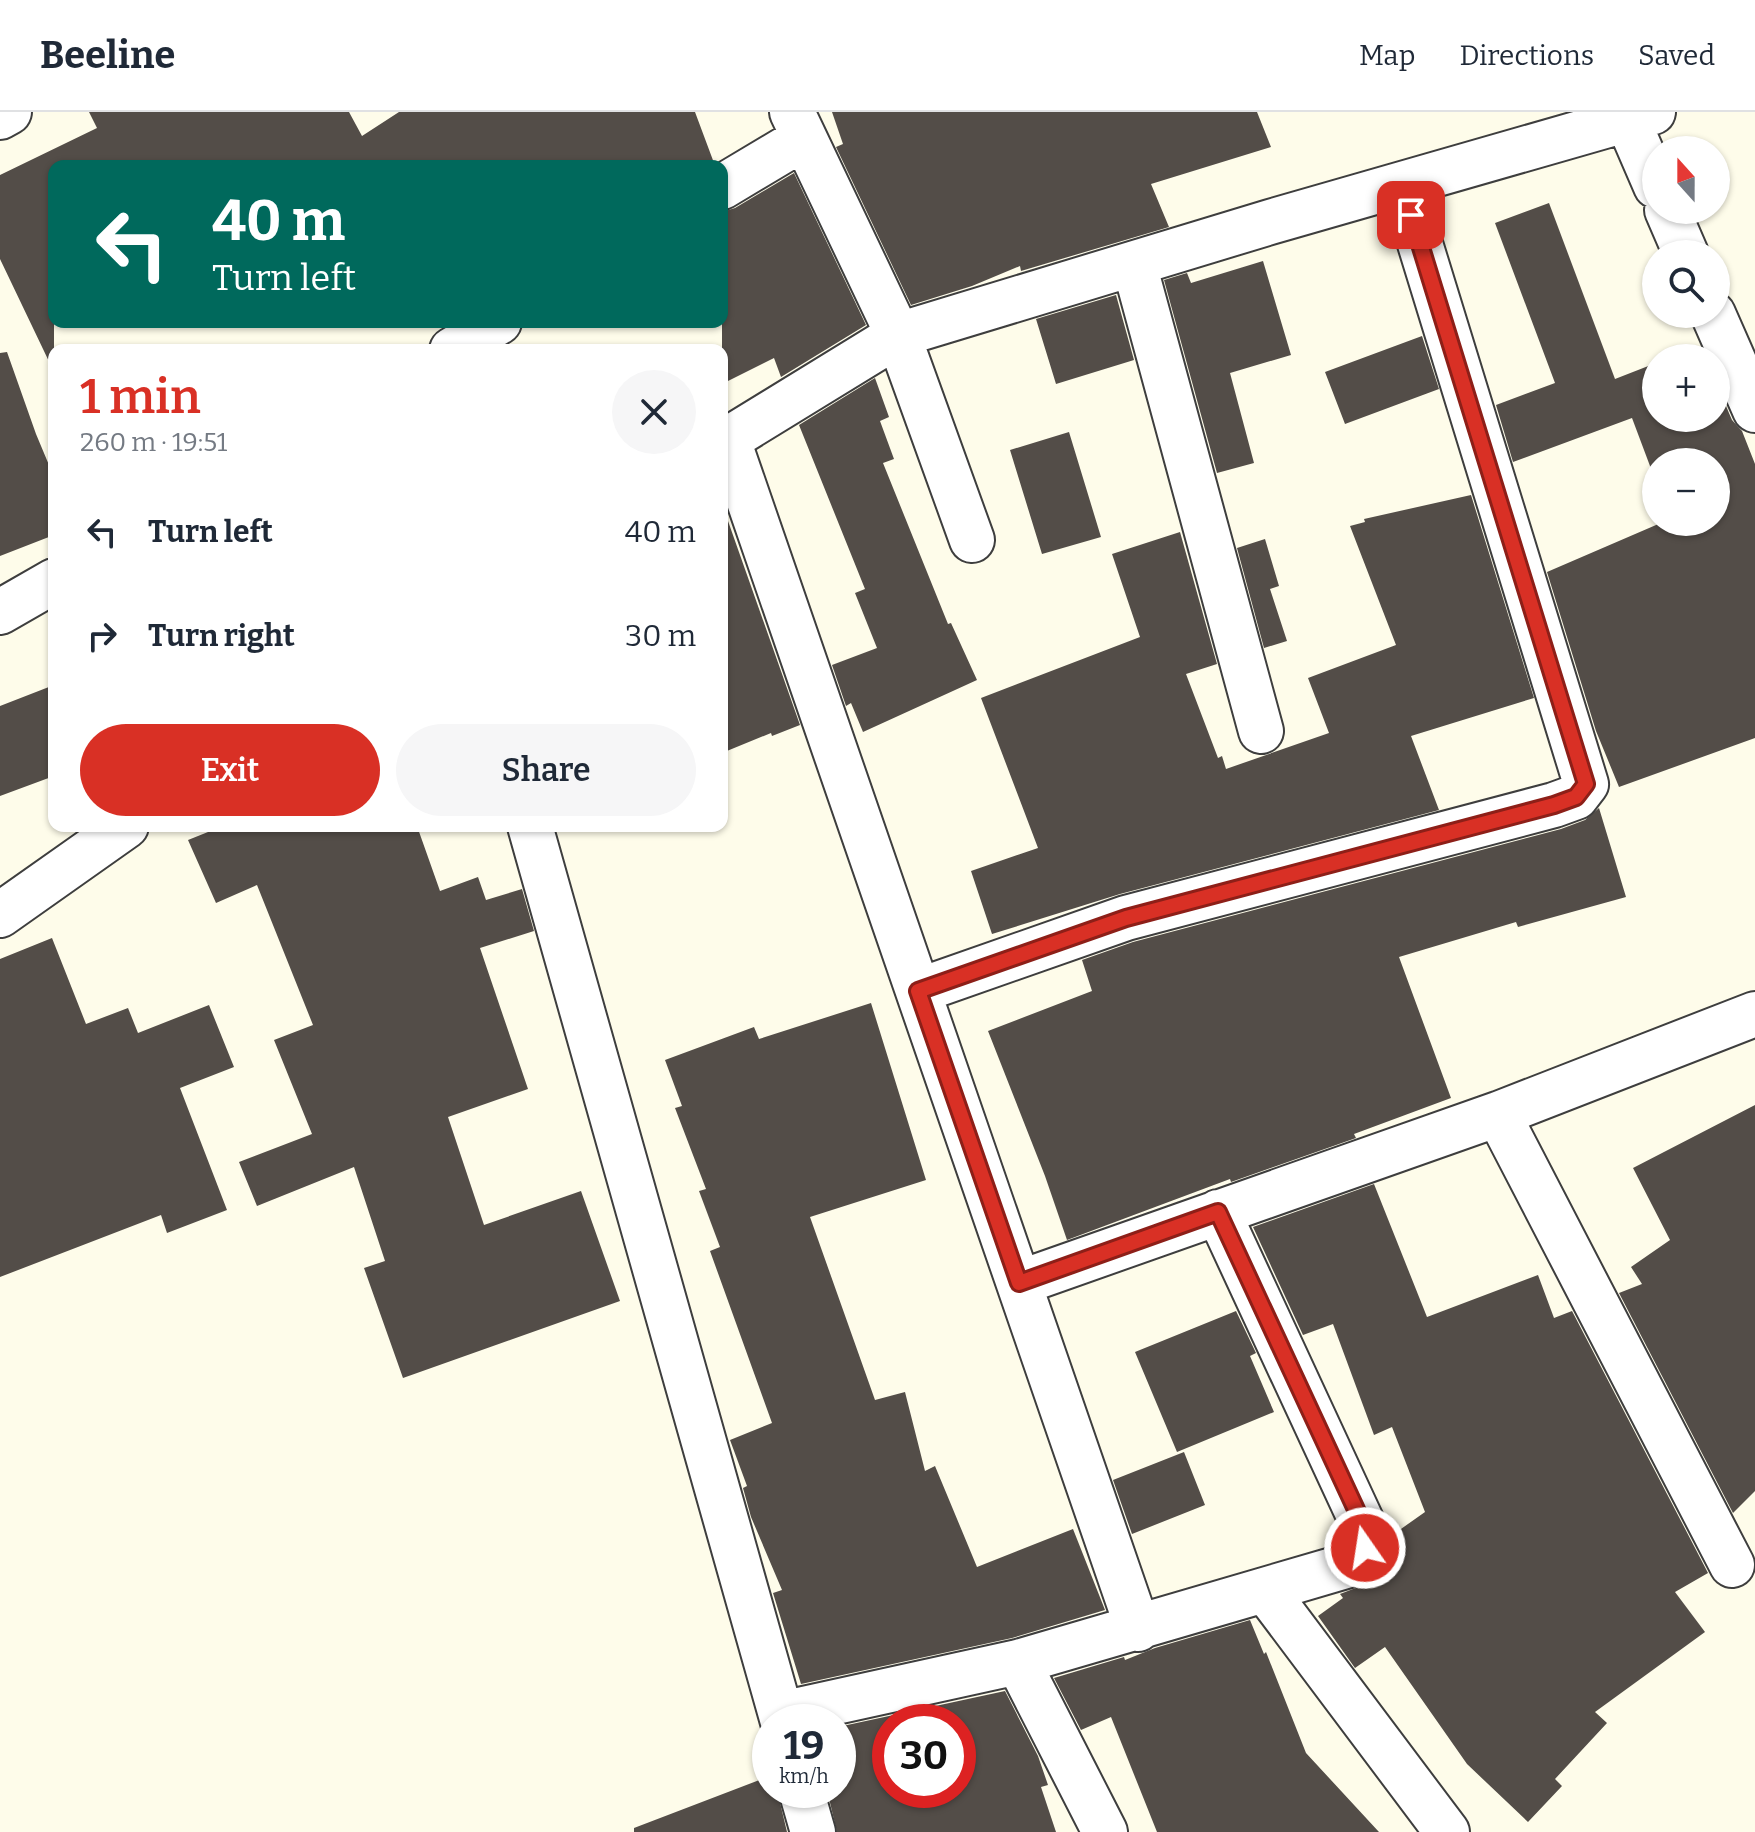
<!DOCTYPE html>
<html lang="en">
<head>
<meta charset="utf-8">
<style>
	body { margin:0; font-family:Bitter,serif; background:#f6f6f7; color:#1f2937; height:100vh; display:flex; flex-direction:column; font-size:30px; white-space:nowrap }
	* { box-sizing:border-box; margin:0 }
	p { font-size:26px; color:#747a83 }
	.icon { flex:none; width:44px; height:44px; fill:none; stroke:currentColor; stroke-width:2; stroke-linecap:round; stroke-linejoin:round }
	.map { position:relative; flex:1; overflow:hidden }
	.panel { position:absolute; left:48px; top:232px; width:680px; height:488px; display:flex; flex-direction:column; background:#fff; border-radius:16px; box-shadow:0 2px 6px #0004 }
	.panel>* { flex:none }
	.top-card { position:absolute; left:48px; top:48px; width:680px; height:168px; border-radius:16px; box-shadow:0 2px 6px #0004; background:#00695c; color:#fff; overflow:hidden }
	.needle { width:52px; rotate:339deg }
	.fabs { position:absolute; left:1642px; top:24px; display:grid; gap:16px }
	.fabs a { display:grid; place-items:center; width:88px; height:88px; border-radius:50%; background:#fff; box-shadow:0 2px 6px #0004; font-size:40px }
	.speed { position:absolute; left:752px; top:1592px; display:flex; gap:16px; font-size:40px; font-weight:700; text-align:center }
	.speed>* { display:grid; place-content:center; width:104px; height:104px; border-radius:50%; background:#fff; box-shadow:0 2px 6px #0004; line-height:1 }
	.speed small { font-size:20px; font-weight:400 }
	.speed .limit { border:12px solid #d22; background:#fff; color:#111 }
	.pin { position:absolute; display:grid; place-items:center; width:68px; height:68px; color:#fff; margin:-34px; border-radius:16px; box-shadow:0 4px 12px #0006 }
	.me { position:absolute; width:88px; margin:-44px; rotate:347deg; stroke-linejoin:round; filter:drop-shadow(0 0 6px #0008) }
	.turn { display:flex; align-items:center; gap:28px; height:168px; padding:0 32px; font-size:36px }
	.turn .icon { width:104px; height:104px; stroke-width:2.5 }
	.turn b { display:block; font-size:56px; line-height:68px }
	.round { display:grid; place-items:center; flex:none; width:84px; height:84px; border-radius:42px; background:#f6f6f7 }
	.overview { display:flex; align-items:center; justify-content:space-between; height:136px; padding:0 32px }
	h1 { font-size:48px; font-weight:600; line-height:60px; color:#d93025 }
	.action { display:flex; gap:16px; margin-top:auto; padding:16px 32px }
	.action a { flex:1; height:92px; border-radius:48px; background:#d93025; color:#fff; font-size:32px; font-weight:600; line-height:92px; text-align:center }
	.action a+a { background:#f6f6f7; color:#1f2937 }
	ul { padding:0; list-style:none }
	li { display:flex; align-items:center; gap:24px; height:104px; padding:0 32px }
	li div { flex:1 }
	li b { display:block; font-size:30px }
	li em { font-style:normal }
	header { display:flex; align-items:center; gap:48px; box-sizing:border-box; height:112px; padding:0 40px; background:#fff; border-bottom:2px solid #e0e1e3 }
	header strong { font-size:38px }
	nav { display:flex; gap:44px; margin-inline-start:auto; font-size:28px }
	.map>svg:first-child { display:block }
</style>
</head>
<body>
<header>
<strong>Beeline</strong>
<nav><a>Map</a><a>Directions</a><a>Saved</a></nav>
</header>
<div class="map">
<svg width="1755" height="1720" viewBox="0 0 1755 1720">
	<rect width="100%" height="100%" fill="#fefcea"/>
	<path fill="#534d48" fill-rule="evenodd" d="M89,0h260l13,24 37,-24h296l19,51 -5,3h-655v206l-54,-113v-84l97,-47z
		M832,0h425l14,35 -120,37 18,43 -148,44 -1,-5 -48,20 -61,19 -75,-158 7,-3z
		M794,61l72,152 -85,52 -7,-19 -52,26v-172l13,-4z
		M1549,91l66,176 41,-16v55h60v-35l16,37 10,11 13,33v274l-136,49 -23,-56 -49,-159 116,-50h53v-60h-60v20l-24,-64 -119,44 -17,-57 59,-22 -60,-160z
		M1263,149l28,94 -61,18 24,90 -37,10 -53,-193 23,-7 4,10z
		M1116,183l18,65 -78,24 -20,-65z
		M1422,224l17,53 -94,35 -20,-52z
		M7,240l29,82 18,43v58l-54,21v-203z
		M875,266l14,39 -9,4 14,38 -11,4 65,161 3,-1 26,57 -114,52 -12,-29 -5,3 -14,-41 45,-17 -22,-55 10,-4 -66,-164z
		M1069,320l32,105 -59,17 -32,-104z
		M1471,383l63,203 -123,38 28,74 -319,84 -128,40 -21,-63 67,-23 -57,-150 159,-61 -28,-83 68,-22 37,132 -31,10 32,84 4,-2 4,13 103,-36 -21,-55 88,-33 -46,-119 15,-4 -1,-3z
		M722,392l78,221 -28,11 -1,-3 -49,20z
		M1265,427l14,47 -9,3 17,52 -23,7 -27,-100z
		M54,573v91l-54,20v-90z
		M1599,696l27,89 -108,30 -2,-5 -117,35 52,141 -97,36 2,4 -125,44 -1,-3 -163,61 -22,-64 -57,-145 104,-40 -10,-31 51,-18 428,-113 24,-9z
		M223,714h194l23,65 38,-14 8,23 36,-11 12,42 -54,17 48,141 -80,28 36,108 97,-34 39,110 -217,77 -39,-110 21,-7 -31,-94 -97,39 -18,-44 73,-28 -38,-94 39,-15 -56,-140 -41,18 -28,-63z
		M52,826l34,86 42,-16 10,25 71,-28 25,62 -54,21 47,122 -60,23 -6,-18 -161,62v-318z
		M871,891l55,177 -116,37 65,183 30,-8 20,79 10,-5 42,101 96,-38 32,81 -93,28 -211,46 -28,-91 9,-3 -31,-73 -8,-29 4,-2 -17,-46 42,-17 -62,-172 10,-4 -21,-56 7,-2 -31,-81 7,-2 -17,-46 89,-33 5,12z
		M1755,993v386l-22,22 -114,-220 23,-9 -11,-17 39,-27 -37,-72z
		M1374,1072l53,133 111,-42 16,43 18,-7 136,262 -33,19 30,40 -110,80 12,11 -52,56 7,7 -34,36 -61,-58 -82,-117 -30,21 -37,-52 25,-18 -3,-4 21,-8 12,-9 12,-14 5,-14 1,-13 34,-24 -33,-85 -18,8 -41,-111 -30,11 -50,-108z
		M1236,1199l20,42 -6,3 24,56 -97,40 -42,-100z
		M1184,1340l21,53 -73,29 -19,-54z
		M1250,1508l14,34 2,-2 40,101 73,79h-222l-46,-115 -30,13 -27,-52 70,-21 1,3 30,-12z
		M1005,1579l33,65 10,29 -7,2 15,45h-219l-10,-42h11v-63zM890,1610h68v68h-68z
		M770,1664v14h7l10,42h-153v-4z"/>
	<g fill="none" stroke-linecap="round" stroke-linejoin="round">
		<g stroke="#3e3e3e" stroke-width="48">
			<path id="street" d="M792,0l106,223 74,205
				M1624,0l32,74
				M0,5l9,-5
				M722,75l82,-49
				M1667,98l19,44
				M1134,152l127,467
				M1713,202l42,96
				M452,238l47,-28
				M728,328l410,1189
				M722,331l176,-108 372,-113 383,-110
				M0,500l54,-31
				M530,714l253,896
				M0,803l126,-89
				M918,879l208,-73 428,-113 22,-8 10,-13 -184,-599
				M1498,1002l234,451
				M1019,1171l479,-169 257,-100
				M1266,1479l181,241
				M1018,1550l87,170
				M781,1602l237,-52 328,-96 12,-9 7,-9 1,-17 -148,-319
				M801,1678l12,42"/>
		</g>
		<use href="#street" stroke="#fff" stroke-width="44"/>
	</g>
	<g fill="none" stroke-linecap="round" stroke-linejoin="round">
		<g stroke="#8d1f18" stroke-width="20">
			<path id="route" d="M1365,1436l1,-17 -148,-319 -199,71 -101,-292 208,-73 428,-113 22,-8 10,-13 -175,-569"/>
		</g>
		<use href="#route" stroke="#d93025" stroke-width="14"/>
	</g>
</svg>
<div class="fabs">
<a><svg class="needle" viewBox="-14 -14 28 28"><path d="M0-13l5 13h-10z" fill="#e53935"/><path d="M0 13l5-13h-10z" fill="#747a83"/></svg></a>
<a><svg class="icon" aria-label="search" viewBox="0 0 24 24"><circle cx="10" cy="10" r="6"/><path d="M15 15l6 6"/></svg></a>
<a>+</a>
<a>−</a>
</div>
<div class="speed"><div>19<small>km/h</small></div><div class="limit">30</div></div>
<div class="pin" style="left:1411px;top:103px;background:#d93025"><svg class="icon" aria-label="arrive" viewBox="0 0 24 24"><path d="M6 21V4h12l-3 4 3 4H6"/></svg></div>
<svg class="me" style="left:1365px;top:1436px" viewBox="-20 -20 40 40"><circle r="17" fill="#d93025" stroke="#fff" stroke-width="3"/><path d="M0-11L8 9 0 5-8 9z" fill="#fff"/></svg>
<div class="top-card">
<div class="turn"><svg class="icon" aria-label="left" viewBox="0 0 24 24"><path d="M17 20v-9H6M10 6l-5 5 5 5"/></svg><div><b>40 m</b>Turn left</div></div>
</div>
<section class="panel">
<div class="overview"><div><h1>1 min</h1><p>260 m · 19:51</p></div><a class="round"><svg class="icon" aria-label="close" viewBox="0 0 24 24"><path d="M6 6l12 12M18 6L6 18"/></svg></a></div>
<ul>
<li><svg class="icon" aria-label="left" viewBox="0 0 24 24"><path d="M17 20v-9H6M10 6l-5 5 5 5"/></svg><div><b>Turn left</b></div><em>40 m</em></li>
<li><svg class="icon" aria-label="right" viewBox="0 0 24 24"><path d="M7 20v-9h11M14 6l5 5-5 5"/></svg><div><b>Turn right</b></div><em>30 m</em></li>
</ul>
<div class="action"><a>Exit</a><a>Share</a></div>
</section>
</div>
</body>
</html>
